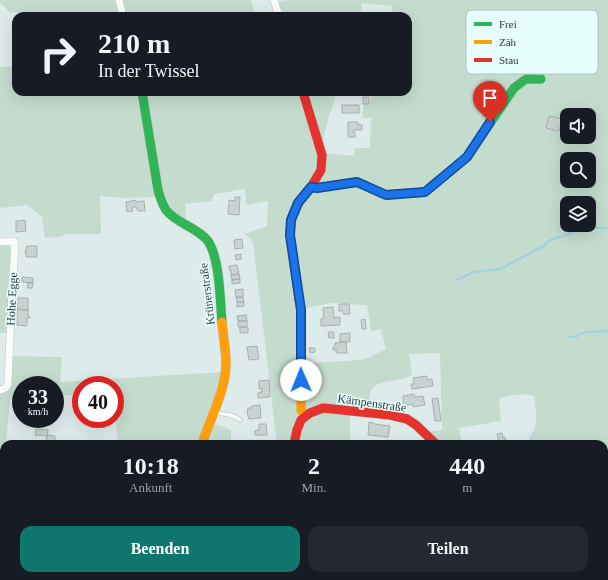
<!DOCTYPE html>
<html lang="de">
<head>
<meta charset="utf-8">
<style>
	body { margin:0; font-family:"Times New Roman",serif; background:#242831; color:#f1f3f6; height:100vh; display:flex; flex-direction:column; font-size:15px; white-space:nowrap }
	* { box-sizing:border-box; margin:0 }
	p { font-size:13px; color:#9ea1a6 }
	.icon { flex:none; width:22px; height:22px; fill:none; stroke:currentColor; stroke-width:2; stroke-linecap:round; stroke-linejoin:round }
	.map { position:relative; flex:1; overflow:hidden }
	.panel { position:absolute; left:0px; top:440px; width:608px; height:140px; display:flex; flex-direction:column; background:#171b24; border-radius:12px 12px 0 0; box-shadow:0 4px 16px #0002 }
	.panel>* { flex:none }
	.guide { position:absolute; left:12px; top:12px; width:400px; height:84px; border-radius:12px; box-shadow:0 4px 16px #0002; background:#171b24; color:#f1f3f6; overflow:hidden }
	.fabs { position:absolute; left:560px; top:108px; display:grid; gap:8px }
	.fabs a { display:grid; place-items:center; width:36px; height:36px; border-radius:8px; background:#171b24; box-shadow:0 4px 16px #0002; font-size:20px }
	.speed { position:absolute; left:12px; top:376px; display:flex; gap:8px; font-size:20px; font-weight:700; text-align:center }
	.speed>* { display:grid; place-content:center; width:52px; height:52px; border-radius:50%; background:#171b24; box-shadow:0 4px 16px #0002; line-height:1 }
	.speed small { font-size:10px; font-weight:400 }
	.speed .limit { border:6px solid #d22; background:#fff; color:#111 }
	.pin { position:absolute; display:grid; place-items:center; width:34px; height:34px; color:#fff; margin:-41px -17px; border-radius:50% 50% 50% 0; rotate:-45deg; box-shadow:0 0 4px #0007 }
	.pin .icon { rotate:45deg }
	.me { position:absolute; width:44px; margin:-22px; rotate:359deg; stroke-linejoin:round; filter:drop-shadow(0 0 3px #0008) }
	.turn { display:flex; align-items:center; gap:14px; height:84px; padding:0 20px; font-size:18px }
	.turn .icon { width:52px; height:52px; stroke-width:2.5 }
	.turn b { display:block; font-size:28px; line-height:34px }
	.eta { display:flex; justify-content:space-evenly; align-items:center; height:68px; text-align:center }
	.eta b { font-size:24px; font-weight:700; line-height:28px }
	.button { display:flex; gap:8px; margin-top:auto; padding:8px 20px }
	.button a { flex:1; height:46px; border-radius:12px; background:#0f766e; color:#fff; font-size:16px; font-weight:700; line-height:46px; text-align:center }
	.button a+a { background:#242831; color:#f1f3f6 }
	.map>svg:first-child { display:block }
</style>
</head>
<body>
<div class="map">
<svg width="608" height="580" viewBox="0 0 608 580">
	<rect width="100%" height="100%" fill="#deebeb"/>
	<path fill="#c3dccd" fill-rule="evenodd" d="M0,0h116l4,16h-94l-1,-3 -16,-1 -7,-8h-2z
		M121,0h130l4,16h-130z
		M286,0h322v528l-4,-2v-82h-74l-1,-7c11,-12 7,-25 5,-41 -12,-3 -22,-1 -33,2l-2,6 2,17 -42,7 3,16h-22l-11,-12 13,-2 -2,-77 -31,1 3,20c-9,9 -34,5 -40,15 -4,5 -1,16 0,22l-22,2v31h-73l-24,-202 -8,-8 22,-8 1,-25 -22,4 -1,-16 -31,5 -2,7 -27,3 1,15h-7l-16,-18 -18,-109h156l23,61 30,3 1,-8h15l1,-30h-9l2,-16h7l1,-10h36v-76h-17l1,-10 -30,-3 -2,13h-80l-4,-14zM567,115h22v22h-22zM567,159h22v22h-22zM567,203h22v22h-22zM331,303l36,2 4,26 10,-2 5,20 -16,8 -10,3 -61,4 1,-55z
		M16,57v35h124l16,105 -30,1 -26,-2 1,38h-34l-7,3 -15,1 -3,-21 -15,-12 -27,3v-141l14,-1 -1,-5z
		M304,92h33c-6,19 -13,37 -15,57z
		M7,242l6,13 -4,78h-9v-90z
		M11,356l51,1 -2,25 163,-10 -23,72h-82l-3,-34v-25h-34v9l-26,2v-11h-34v13l-11,1 -4,45h-2v9l-4,-3v-59l4,-1z
		M212,423l19,7v14h-27z
		M608,549v31h-7l1,-4h2l2,-26z
		M307,576h207l1,4h-208z"/>
	<g fill="none" stroke-linecap="round" stroke-linejoin="round">
		<path stroke="#a0cfe7" stroke-width="2" d="M457,280l17,-8 26,-3 42,-22 8,-7 16,-5 11,-5h9l5,-2h17
			M569,337h7c7,-7 22,-5 32,-6"/>
	</g>
	<path fill="#c9d4d2" stroke="#a6b0ae" d="M363,97h6v7h-6z
		M342,105h17v8h-17z
		M549,116l13,3 -3,12 -13,-3z
		M348,122h10v3h4v5h-9v2h2v5h-7z
		M235,197h5l-1,18 -11,-1 1,-14 6,1z
		M136,200v2l8,-1 1,10h-7l-2,-4h-4l1,4 -6,1 -1,-10z
		M25,220l1,11 -10,1v-11z
		M242,239l1,9 -8,1 -1,-9z
		M27,246h10v11h-11v-4h-1z
		M241,254v5l-5,1 -1,-5z
		M237,265l2,9 -8,1v-5h-2v-4z
		M239,274l1,5 -8,1 -1,-5z
		M22,277l11,1v5l-11,-1z
		M240,279v4l-8,1v-4z
		M28,283h5l-1,5h-5z
		M243,289v8h-7l-1,-7z
		M236,297h7l1,5h-7z
		M18,298h10v12l-12,-1v-1h1z
		M237,302h7v4l-7,1z
		M339,304h10l1,10h-7v-3h-4z
		M333,307l1,11 6,-1v8l-19,1v-7l3,-1 -1,-10z
		M16,309l12,1v6l2,1v1h-3v8l-10,-1v-13z
		M246,315l1,6h-9l-1,-5z
		M365,319l1,10h-4l-1,-9z
		M238,321h9v6h-9z
		M240,327h8v6h-8z
		M328,332h6v6h-5z
		M350,333v9h-10v-8z
		M346,342l1,11h-11v-4l-3,1v-3l2,-1v-3z
		M257,346l2,13 -10,1 -2,-13z
		M309,348h6v4l-5,1z
		M427,376v4l5,-1 1,7 -21,3 -1,-5h3l-1,-6z
		M269,380l1,17 -12,1v-5l4,-1v-4l-3,1v-8z
		M414,394l1,3 8,-1 2,9 -12,2v-3l-9,2 -1,-10z
		M438,398l3,23h-6l-3,-22z
		M260,405l1,13 -12,1 -2,-6 1,-5h3l1,-2z
		M369,422l5,1v1l16,2 -2,11 -20,-2z
		M259,424h7l1,11h-12v-4l4,-1z
		M36,429l12,1 -1,6 -12,-1z
		M502,433l1,5 2,-1 1,7h-7l-2,-10z
		M47,435l8,1v8h-9z"/>
	<g fill="none" stroke-linecap="round" stroke-linejoin="round">
		<g stroke="#bdc7c7" stroke-width="5">
			<path id="lane" d="M539,78l4,-30 -2,-17
				M215,412c9,3 18,1 25,8
				M203,580v-4"/>
		</g>
		<g stroke="#bdc7c7" stroke-width="8">
			<path id="street" d="M119,0l4,16
				M274,0l5,16
				M0,242l14,-1 1,4 -3,43 -4,95 -2,5 -6,2
				M146,580l5,-4"/>
		</g>
		<g stroke="#bdc7c7" stroke-width="10">
			<path id="fast" d="M142,92l16,98c2,7 4,14 8,20 11,14 31,17 42,31 12,18 12,59 14,81
				M311,187l6,1 40,-6 29,13 39,-3 42,-35 47,-69 12,-9h15
				M187,576l4,4"/>
		</g>
		<g stroke="#bdc7c7" stroke-width="10">
			<path id="slow" d="M299,299l2,11v100l4,5
				M202,444c8,-26 24,-53 24,-81 0,-13 -3,-27 -4,-41"/>
		</g>
		<g stroke="#bdc7c7" stroke-width="10">
			<path id="jam" d="M299,299l-9,-64 1,-15 7,-17 13,-16 10,-17 1,-15 -19,-63
				M294,444l3,-14 4,-10 9,-7 13,-5 67,7 17,4 9,6 20,19
				M0,454l4,2
				M604,529l4,2"/>
		</g>
		<path stroke="#d3d7d7" stroke-width="1" stroke-dasharray="2 2" stroke-linecap="butt" d="M589,0l4,4 7,1 4,-5"/>
		<use href="#lane" stroke="#fafcfc" stroke-width="3.5"/>
		<use href="#street" stroke="#fafcfc" stroke-width="7"/>
		<use href="#fast" stroke="#30b455" stroke-width="9"/>
		<use href="#slow" stroke="#ff9f0a" stroke-width="9"/>
		<use href="#jam" stroke="#e5322d" stroke-width="9"/>
	</g>
	<g fill="none" stroke-linecap="round" stroke-linejoin="round">
		<g stroke="#114b97" stroke-width="10">
			<path id="route" d="M301,380v-70l-11,-75 1,-15 7,-17 13,-16 6,1 40,-6 29,13 39,-3 42,-35 23,-35"/>
		</g>
		<use href="#route" stroke="#1a73e8" stroke-width="7"/>
	</g>
	<g text-anchor="middle" dominant-baseline="central" stroke-width="3" stroke-linejoin="round" paint-order="stroke">
		<g font-size="12" fill="#313b3a" stroke="#e6fffd">
			<text transform="translate(207 294) rotate(-97)">Krünerstraße</text>
			<text transform="translate(12 299) rotate(-87)">Hohe Egge</text>
			<text transform="translate(372 403) rotate(8)">Kämpenstraße</text>
		</g>
	</g>
	<rect x="466" y="10" width="132" height="64" rx="6" fill="#e6fffd" stroke="#b0c4c2" stroke-width="1"/>
	<rect x="474" y="22" width="18" height="4" fill="#30b455"/>
	<rect x="474" y="40" width="18" height="4" fill="#ff9f0a"/>
	<rect x="474" y="58" width="18" height="4" fill="#e5322d"/>
	<g font-size="11" fill="#313b3a">
		<text x="499" y="28">Frei</text>
		<text x="499" y="46">Zäh</text>
		<text x="499" y="64">Stau</text>
	</g>
</svg>
<div class="fabs">
<a><svg class="icon" aria-label="sound" viewBox="0 0 24 24"><path d="M4 9h4l5-4v14l-5-4H4zM17 9q2 3 0 6"/></svg></a>
<a><svg class="icon" aria-label="search" viewBox="0 0 24 24"><circle cx="10" cy="10" r="6"/><path d="M15 15l6 6"/></svg></a>
<a><svg class="icon" aria-label="layers" viewBox="0 0 24 24"><path d="M12 4l9 5-9 5-9-5zM3 14l9 5 9-5"/></svg></a>
</div>
<div class="speed"><div>33<small>km/h</small></div><div class="limit">40</div></div>
<div class="pin" style="left:490px;top:122px;background:#d93025"><svg class="icon" aria-label="arrive" viewBox="0 0 24 24"><path d="M6 21V4h12l-3 4 3 4H6"/></svg></div>
<svg class="me" style="left:301px;top:380px" viewBox="-20 -20 40 40"><circle r="19" fill="#fff"/><path d="M0-13L10 11 0 6-10 11z" fill="#1a73e8"/></svg>
<div class="guide">
<div class="turn"><svg class="icon" aria-label="right" viewBox="0 0 24 24"><path d="M7 20v-9h11M14 6l5 5-5 5"/></svg><div><b>210 m</b>In der Twissel</div></div>
</div>
<section class="panel">
<div class="eta">
<div><b>10:18</b><p>Ankunft</p></div>
<div><b>2</b><p>Min.</p></div>
<div><b>440</b><p>m</p></div>
</div>
<div class="button"><a>Beenden</a><a>Teilen</a></div>
</section>
</div>
</body>
</html>
